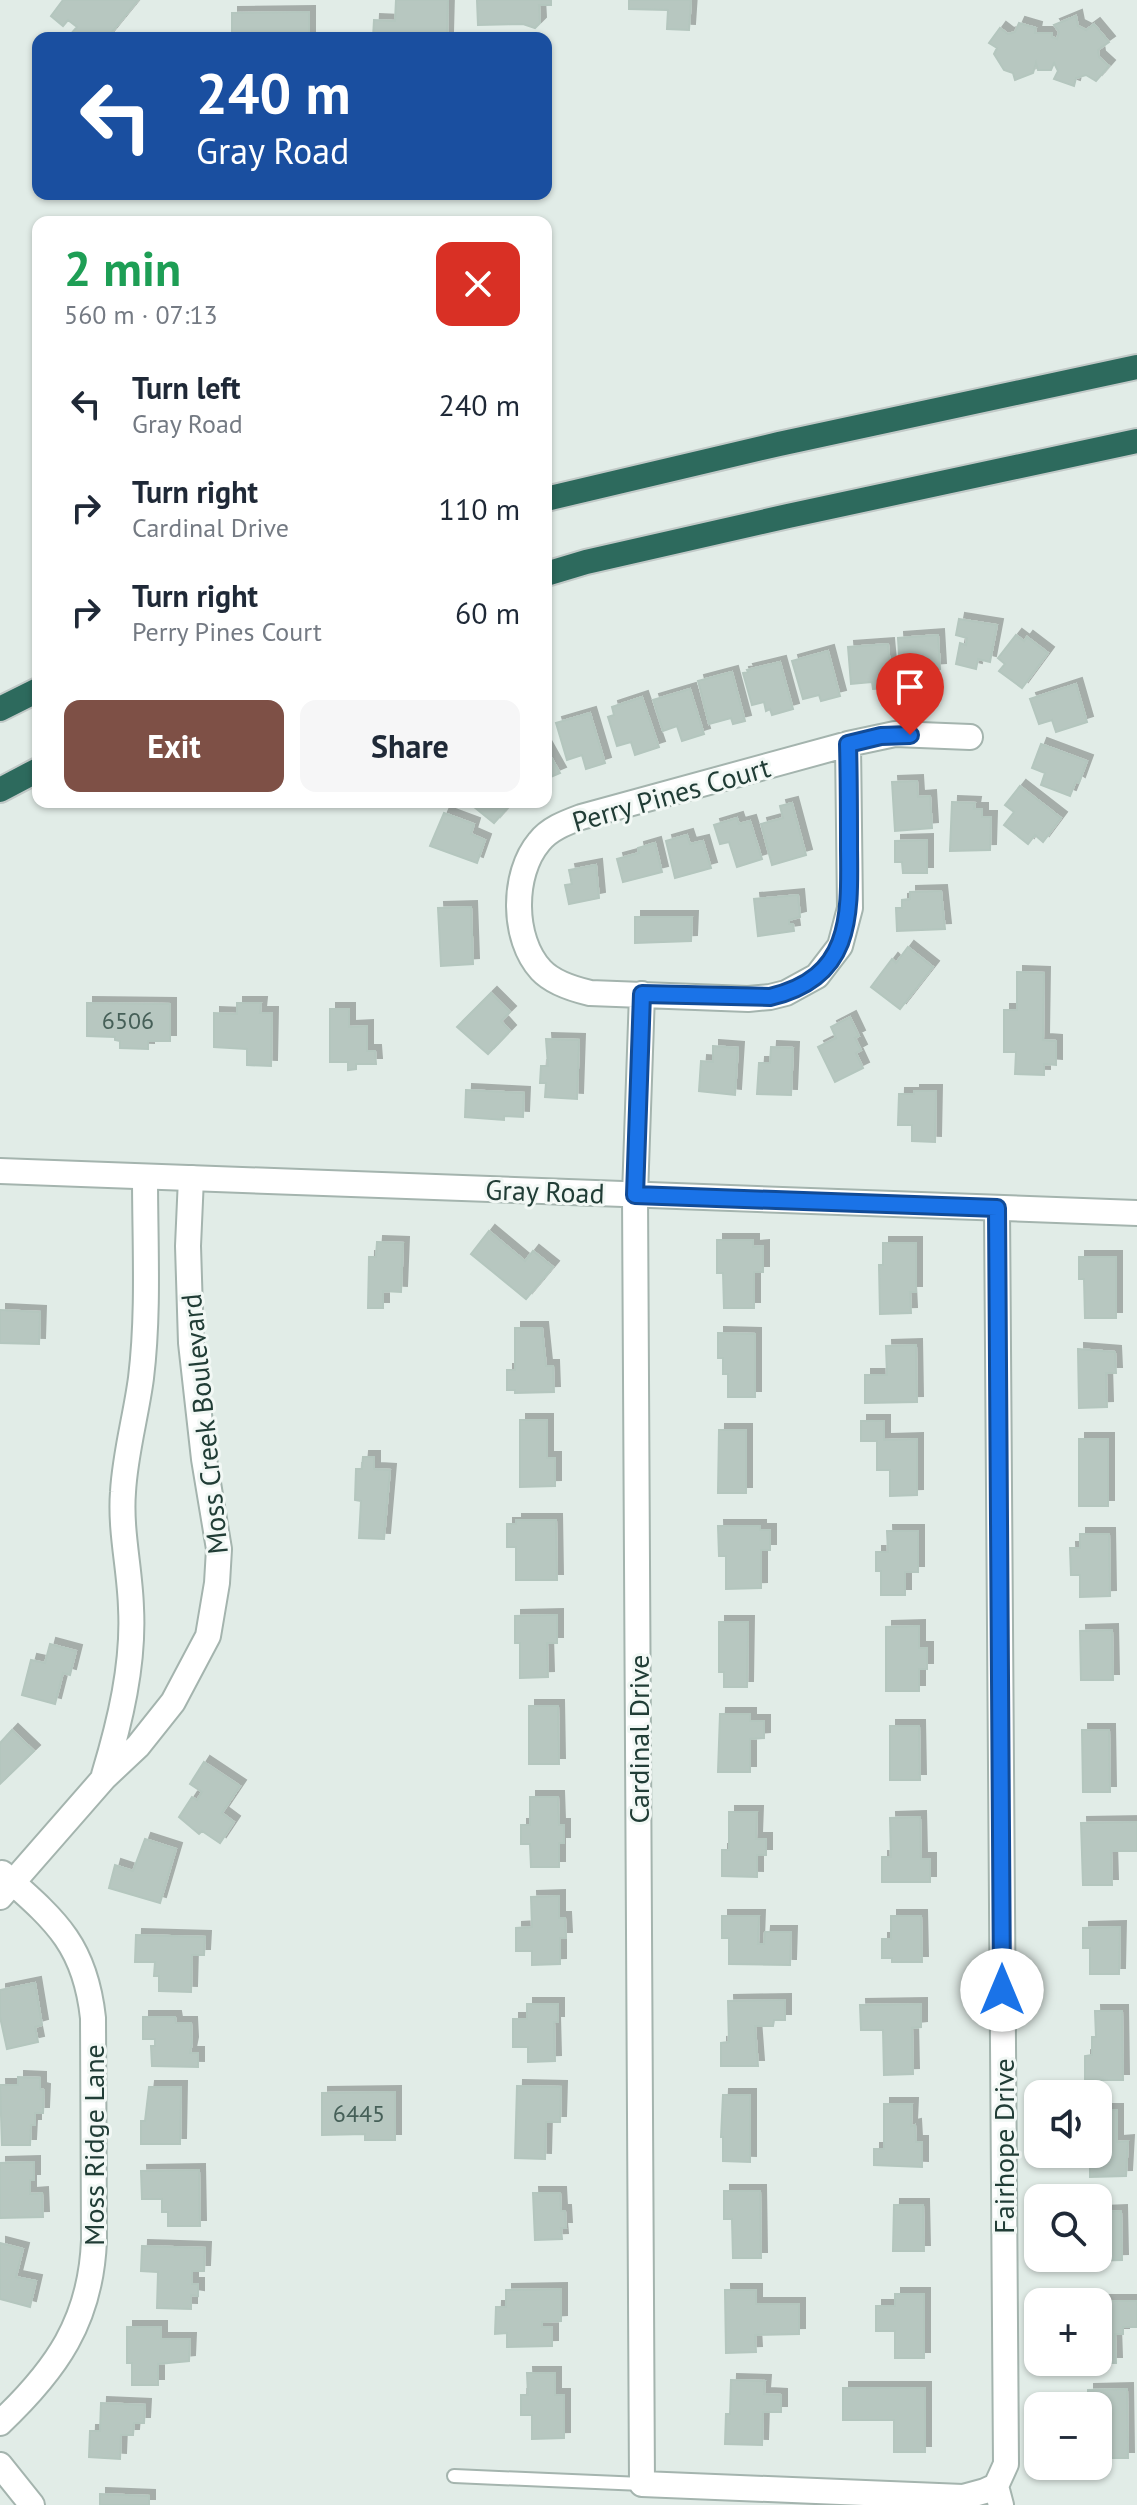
<!DOCTYPE html>
<html lang="en">
<head>
<meta charset="utf-8">
<style>
	body { margin:0; font-family:"PT Sans",sans-serif; background:#f6f6f7; color:#1f2937; height:100vh; display:flex; flex-direction:column; font-size:30px; white-space:nowrap }
	* { box-sizing:border-box; margin:0 }
	p { font-size:26px; color:#747a83 }
	.icon { flex:none; width:44px; height:44px; fill:none; stroke:currentColor; stroke-width:2; stroke-linecap:round; stroke-linejoin:round }
	.map { position:relative; flex:1; overflow:hidden }
	.sheet { position:absolute; left:32px; top:216px; width:520px; height:592px; display:flex; flex-direction:column; background:#fff; border-radius:16px; box-shadow:0 2px 6px #0004 }
	.sheet>* { flex:none }
	.hud { position:absolute; left:32px; top:32px; width:520px; height:168px; border-radius:16px; box-shadow:0 2px 6px #0004; background:#1a4fa0; color:#fff; overflow:hidden }
	.controls { position:absolute; left:1024px; top:2080px; display:grid; gap:16px }
	.controls a { display:grid; place-items:center; width:88px; height:88px; border-radius:16px; background:#fff; box-shadow:0 2px 6px #0004; font-size:40px }
	.pin { position:absolute; display:grid; place-items:center; width:68px; height:68px; color:#fff; margin:-82px -34px; border-radius:50% 50% 50% 0; rotate:-45deg; box-shadow:0 0 8px #0007 }
	.pin .icon { rotate:45deg }
	.me { position:absolute; width:88px; margin:-44px; rotate:0deg; stroke-linejoin:round; filter:drop-shadow(0 0 6px #0008) }
	.turn { display:flex; align-items:center; gap:28px; height:168px; padding:0 32px; font-size:36px }
	.turn .icon { width:104px; height:104px; stroke-width:2.5 }
	.turn b { display:block; font-size:56px; line-height:68px }
	.round { display:grid; place-items:center; flex:none; width:84px; height:84px; border-radius:16px; background:#f6f6f7 }
	.overview { display:flex; align-items:center; justify-content:space-between; height:136px; padding:0 32px }
	h1 { font-size:48px; font-weight:700; line-height:60px; color:#1e9e55 }
	.action { display:flex; gap:16px; margin-top:auto; padding:16px 32px }
	.action a { flex:1; height:92px; border-radius:16px; background:#7e5046; color:#fff; font-size:32px; font-weight:700; line-height:92px; text-align:center }
	.action a+a { background:#f6f6f7; color:#1f2937 }
	ul { padding:0; list-style:none }
	li { display:flex; align-items:center; gap:24px; height:104px; padding:0 32px }
	li div { flex:1 }
	li b { display:block; font-size:30px }
	li em { font-style:normal }
	.map>svg:first-child { display:block }
</style>
</head>
<body>
<div class="map">
<svg width="1137" height="2505" viewBox="0 0 1137 2505">
	<defs>
		<filter id="shadow"><feDropShadow dx="6" dy="-6" stdDeviation="0" flood-color="#0004"/></filter>
	</defs>
	<rect width="100%" height="100%" fill="#e1ece7"/>
	<path fill="#b7c7c0" stroke="#b4c6be" stroke-width="2" filter="url(#shadow)" d="M63,0h75l-31,38 -38,-2 8,-9 -9,-7 -5,6 -12,-10z
		M396,0h52l-1,38h-74l1,-18 21,1z
		M477,0h74v5h-12l1,18 -5,5 -12,-4 -45,1z
		M629,0h62l-2,30 -22,-1 1,-19 -39,-1z
		M309,12v26h-77v-25z
		M1076,16l2,10 8,4 8,-6 15,18 -11,8 1,7 10,9 -13,15 -10,-6 -10,3 -2,8 -20,-7 4,-8 -4,-8 -3,7h-13l-2,-7 -3,10 -18,7 -2,-7 -9,-3 -10,-16 3,-6 -8,-5 11,-15 8,6 7,-2 4,-9 17,5 -1,5h17v4l5,2 2,-7 -5,-7z
		M959,619l38,6 -7,37 -12,-3 -2,10 -20,-5 4,-21 6,2 1,-7 -11,-3z
		M938,635l2,34 -15,1 1,15 -25,1 -3,-48z
		M1016,635l8,6 3,-4 21,16 -26,35 -23,-17 6,-7 -7,-6z
		M888,644l4,44 -19,1 -1,-7 -21,2 -3,-37z
		M828,651l12,45 -19,5 -2,-6 -16,4 -11,-38z
		M780,662l13,47 -21,6 -2,-6 -4,2 -2,-9 -12,3 -9,-32 5,-1 -1,-2z
		M732,672l13,49 -12,3 -2,-6 -22,6 -11,-43z
		M1076,684l11,38 -31,10 -4,-12 -13,4 -9,-25z
		M690,689l14,45 -22,7 -5,-15 -14,5 -10,-31z
		M642,697l17,50 -24,8 -4,-13 -14,4 -9,-29 6,-2 -2,-8z
		M590,713l15,50 -19,6 -4,-14 -15,5 -11,-37z
		M1041,744l46,17 -8,22 -3,-2 -6,15 -29,-11 4,-12 -13,-5z
		M546,748l14,25 -14,6z
		M917,781l1,16 12,-1 2,32 -37,3 -3,-49z
		M1020,786l41,32 -18,24 -8,-7 -7,9 -24,-19 10,-13 -9,-7z
		M468,802h38l4,3 -16,18z
		M952,802l23,1 -1,6h8v8h9l-1,33 -40,1z
		M792,803l14,52 -34,10 -11,-41 22,-6 -3,-12z
		M444,813l30,11 -3,10 14,6 -8,23 -47,-17z
		M737,818l2,6 11,-3 12,38 -25,8 -8,-25 -9,2 -6,-19z
		M687,835l3,9 13,-3 8,27 -36,10 -9,-37z
		M927,840v33h-24l-1,-11h-7v-21z
		M655,843l7,29 -39,10 -6,-23 22,-6 -1,-5z
		M596,865l3,33 -30,6 -4,-19 7,-1 -3,-14z
		M941,891l4,38 -48,2 -1,-23h6v-8l8,-1v-7z
		M798,895l2,22 -11,3v4h4l1,7 -36,5 -4,-37z
		M471,907l2,57 -32,2 -3,-58z
		M635,917h57l-1,24 -56,2z
		M908,947l25,20 -33,42 -29,-22 21,-28 4,4z
		M1017,972l27,1 -1,67 13,1v24l-12,-1v11l-29,-1 1,-22h-12v-42h13z
		M491,993l19,19 -9,9 9,10 -22,23 -31,-27z
		M87,1003l83,1v37h-22v8l-28,-1v-7l-5,-1v-3l-28,-1z
		M237,1003h24l-1,10h12l-1,53 -24,-1v-16l-33,-2v-34l23,1z
		M330,1009h19v18l18,-1v25h8l1,13h-20v5l-8,1v-8h-18z
		M850,1017l9,19 -4,2 6,12 -5,3 7,15 -28,14 -17,-35 18,-9 -5,-11z
		M546,1039l33,1 -2,59 -32,-2 1,-14h-6l1,-17h7z
		M713,1046l25,2 -3,47 -36,-4 2,-30 12,1z
		M771,1047l22,1 -2,47 -34,-1 2,-31h11z
		M466,1090l58,3 -1,24 -19,-1v4l-39,-3z
		M914,1091h22l-1,51 -23,-1v-16h-14l1,-31h15z
		M489,1231l36,30 8,-10 20,16 -27,32 -55,-45z
		M717,1240h36v7l10,-1v26h-9v36h-30l-1,-35h-6z
		M377,1242l26,1 -2,49 -18,-1v17h-15l1,-51h7z
		M883,1243h33v49h-6l1,21 -31,1 -1,-49h4z
		M1079,1257h37v61h-31l-1,-39h-5z
		M0,1310l40,2 -1,32 -39,-1z
		M515,1328h27l4,38h7l1,26 -39,1v-3h-8v-20h8z
		M718,1333l37,1v63h-27v-23h-5v-16h-5z
		M916,1345l1,57 -52,1v-28h22l-1,-29z
		M1078,1349l37,3 1,21h-10l1,34 -28,1z
		M520,1420h27v38h8v28l-35,1z
		M861,1421h23v19l33,-1v56l-27,1v-26h-13v-29h-16z
		M719,1430h27v63h-28z
		M1079,1439h29v67h-29z
		M363,1457h11v12l16,1 -6,69 -25,-1 2,-37 -6,-1 1,-31h6z
		M516,1520h40l1,60h-41v-33h-9v-23h9z
		M718,1526h42v4h10v20h-9v38l-35,1v-33h-7z
		M887,1531h31v41h-13v23h-24v-24h-5v-19h12z
		M1080,1534h29l1,62 -30,1v-22h-9l-1,-27h10z
		M557,1615v28h-10l1,34 -28,1v-35h-5v-27z
		M719,1622h29l-1,65h-23v-15h-5z
		M919,1626v22h8v21h-8v22h-33v-64z
		M1112,1630l1,50h-32l-1,-49z
		M50,1644l26,7 -6,24 -7,-2 -8,31 -33,-9 9,-35 14,3z
		M529,1706h29l1,58h-30z
		M720,1714h30v7h14v17l-14,1v33h-32z
		M890,1726h29l1,54h-30z
		M12,1730l22,21 -34,33v-41z
		M1082,1730h27l1,62h-27z
		M204,1762l36,24 -18,27 12,9 -14,21 -18,-12 -3,3 -20,-17 13,-20 5,3 5,-8 -12,-8z
		M530,1797h28l1,28h5v18h-5v24h-28l-1,-23h-9v-19h9z
		M729,1812h28l-1,27h10v16h-9v22l-35,-1v-26h7z
		M920,1817l1,42h9v23h-48v-25h9l-1,-39z
		M1137,1822v29h-26l1,34h-29l-2,-62z
		M145,1839l31,10 -16,54 -51,-15 6,-23 18,6z
		M559,1896v22h6l1,20h-6v26l-28,1v-14h-16v-23l16,-1 -1,-30z
		M722,1916h37l-1,28h6l1,-12h26l-1,33 -61,-1v-26h-7z
		M891,1916h30l1,46h-30v-4h-10v-19h9z
		M1120,1927l-1,47h-29v-26h-7v-20z
		M136,1935l69,2 -1,18h-12l-1,37 -32,-1v-15h-5l1,-14h-20z
		M35,1983l7,42 -7,2 3,15 -31,7 -7,-32v-27z
		M785,2000v20h-11l-1,6h-18l3,40h-37v-23l8,-1 -1,-41z
		M527,2004h31v18h-4l1,39 -27,1v-15h-15v-28h14z
		M921,2004v23l-9,1 1,46 -29,1 -1,-45h-22l-1,-25z
		M1095,2011h27l1,69h-38v-24l7,-1v-18h4z
		M143,2017h32l1,6h15l1,20 -2,10h8v14l-46,-1 -1,-20h4v-7h-12z
		M18,2077l22,1v11l4,1 -1,23h-8v12h-4l-1,20h-28l-2,-60h18z
		M517,2086l44,1 -1,35h-14l-1,37 -30,-1z
		M149,2087h32l-1,57h-39v-23h4z
		M395,2092v48h-30v-6l-43,1v-42z
		M723,2095h27v67l-27,-1v-24h-2z
		M884,2104h28l-1,22 4,-1 1,17h6v25l-48,-2v-16h10z
		M1098,2110h19v32l11,-1 -2,35 -36,1v-23h8z
		M34,2162v18h-4v14l12,-1 1,24 -43,1v-55z
		M199,2170l1,56h-32v-14h-6v-13h-20l-1,-28z
		M724,2191h36l1,67h-28l-1,-39h-8z
		M533,2193h27l1,18h4l1,17h-5l1,11 -27,1z
		M894,2205h29l1,46h-31z
		M1121,2211l1,49 -37,1v-3h13v-46z
		M0,2243l23,6 -7,28 20,4 -6,26 -30,-8z
		M142,2246l63,2 -1,23h-12v13h6v12l-7,-1v14l-34,-1 1,-36 -17,-1z
		M561,2289v32l-19,1v5h10v19l-45,1v-14l-12,1 1,-27h10v-17z
		M725,2290h31v14h43v30l-44,1 1,17 -30,1z
		M895,2294h29v64h-29v-27h-19v-25h19z
		M1086,2301h51v26h-14v7h-8l1,29h-30l12,-1v-60z
		M127,2327h34v12h29l-1,22 -31,3v21h-26v-22h-5z
		M527,2373h28v22h9v43l-32,1v-24h-11v-20h7z
		M731,2380l34,1 -1,13 17,1v17h-18l-1,33 -37,-1 1,-30h4z
		M843,2388h82v64h-31v-32h-51z
		M1127,2389l1,69h-28l-1,-45 -1,-7h-10v-16z
		M101,2403l44,2 -1,18h-10l-1,12h-12l-1,24 -31,-2 1,-26h10z
		M100,2494l49,2v9h-49z"/>
	<g fill="none" stroke-linecap="round" stroke-linejoin="round">
		<g stroke="#a4b4ae" stroke-width="16">
			<path id="service" d="M454,2476l188,8"/>
		</g>
		<g stroke="#a4b4ae" stroke-width="28">
			<path id="minor" d="M848,744l2,164 -10,38 -23,30 -31,17 -16,4 -22,2 -158,-6c-17,-4 -37,-10 -49,-23 -29,-31 -29,-96 -2,-128 10,-13 26,-19 42,-25l267,-73 47,-10 75,3
				M642,994l-7,201 7,1289 321,13 22,-6 11,-5
				M997,1208l9,1256 -10,22 5,19
				M104,1775c16,-53 30,-111 27,-167 -1,-39 -11,-77 -8,-116 2,-38 13,-76 18,-114 8,-66 4,-135 4,-201
				M0,1897l104,-119 34,-32 35,-44 35,-66 9,-53 2,-34 -15,-90 -13,-116 -3,-97 3,-68
				M0,2423c56,-53 91,-102 94,-183l-1,-222c-8,-74 -38,-98 -91,-145
				M0,2465l32,40"/>
		</g>
		<g stroke="#a4b4ae" stroke-width="28">
			<path id="tertiary" d="M0,1171l1137,42"/>
		</g>
		<g stroke="#c1c9c7" stroke-width="28">
			<path id="motorway" d="M546,499l233,-55 358,-77
				M546,574l40,-12 202,-46 349,-75
				M0,709l38,-19
				M0,790l38,-20"/>
		</g>
		<use href="#service" stroke="#fff" stroke-width="12"/>
		<use href="#minor" stroke="#fff" stroke-width="24"/>
		<use href="#tertiary" stroke="#fff" stroke-width="24"/>
		<use href="#motorway" stroke="#2d6a5d" stroke-width="24"/>
	</g>
	<g fill="none" stroke-linecap="round" stroke-linejoin="round">
		<g stroke="#114b97" stroke-width="20">
			<path id="route" d="M910,735l-29,1 -33,8c1,35 1,71 1,106 1,69 2,128 -79,147l-128,-3 -7,201 362,13 5,782"/>
		</g>
		<use href="#route" stroke="#1a73e8" stroke-width="14"/>
	</g>
	<g text-anchor="middle" dominant-baseline="central" stroke-width="6" stroke-linejoin="round" paint-order="stroke">
		<g font-size="24" fill="#466058">
			<text x="128" y="1020">6506</text>
			<text x="359" y="2113">6445</text>
		</g>
		<g font-size="28" fill="#213d36" stroke="#f2f8f5">
			<text transform="translate(671 794) rotate(-16)">Perry Pines Court</text>
			<text transform="translate(545 1191) rotate(2)">Gray Road</text>
			<text transform="translate(204 1424) rotate(-96)">Moss Creek Boulevard</text>
			<text transform="translate(638 1739) rotate(-90)">Cardinal Drive</text>
			<text transform="translate(93 2145) rotate(-90)">Moss Ridge Lane</text>
			<text transform="translate(1003 2146) rotate(-90)">Fairhope Drive</text>
		</g>
	</g>
</svg>
<div class="controls">
<a><svg class="icon" aria-label="sound" viewBox="0 0 24 24"><path d="M4 9h4l5-4v14l-5-4H4zM17 9q2 3 0 6"/></svg></a>
<a><svg class="icon" aria-label="search" viewBox="0 0 24 24"><circle cx="10" cy="10" r="6"/><path d="M15 15l6 6"/></svg></a>
<a>+</a>
<a>−</a>
</div>
<div class="pin" style="left:910px;top:735px;background:#d93025"><svg class="icon" aria-label="arrive" viewBox="0 0 24 24"><path d="M6 21V4h12l-3 4 3 4H6"/></svg></div>
<svg class="me" style="left:1002px;top:1990px" viewBox="-20 -20 40 40"><circle r="19" fill="#fff"/><path d="M0-13L10 11 0 6-10 11z" fill="#1a73e8"/></svg>
<div class="hud">
<div class="turn"><svg class="icon" aria-label="left" viewBox="0 0 24 24"><path d="M17 20v-9H6M10 6l-5 5 5 5"/></svg><div><b>240 m</b>Gray Road</div></div>
</div>
<section class="sheet">
<div class="overview"><div><h1>2 min</h1><p>560 m · 07:13</p></div><a class="round" style="background:#d93025;color:#fff"><svg class="icon" aria-label="close" viewBox="0 0 24 24"><path d="M6 6l12 12M18 6L6 18"/></svg></a></div>
<ul>
<li><svg class="icon" aria-label="left" viewBox="0 0 24 24"><path d="M17 20v-9H6M10 6l-5 5 5 5"/></svg><div><b>Turn left</b><p>Gray Road</p></div><em>240 m</em></li>
<li><svg class="icon" aria-label="right" viewBox="0 0 24 24"><path d="M7 20v-9h11M14 6l5 5-5 5"/></svg><div><b>Turn right</b><p>Cardinal Drive</p></div><em>110 m</em></li>
<li><svg class="icon" aria-label="right" viewBox="0 0 24 24"><path d="M7 20v-9h11M14 6l5 5-5 5"/></svg><div><b>Turn right</b><p>Perry Pines Court</p></div><em>60 m</em></li>
</ul>
<div class="action"><a>Exit</a><a>Share</a></div>
</section>
</div>
</body>
</html>
